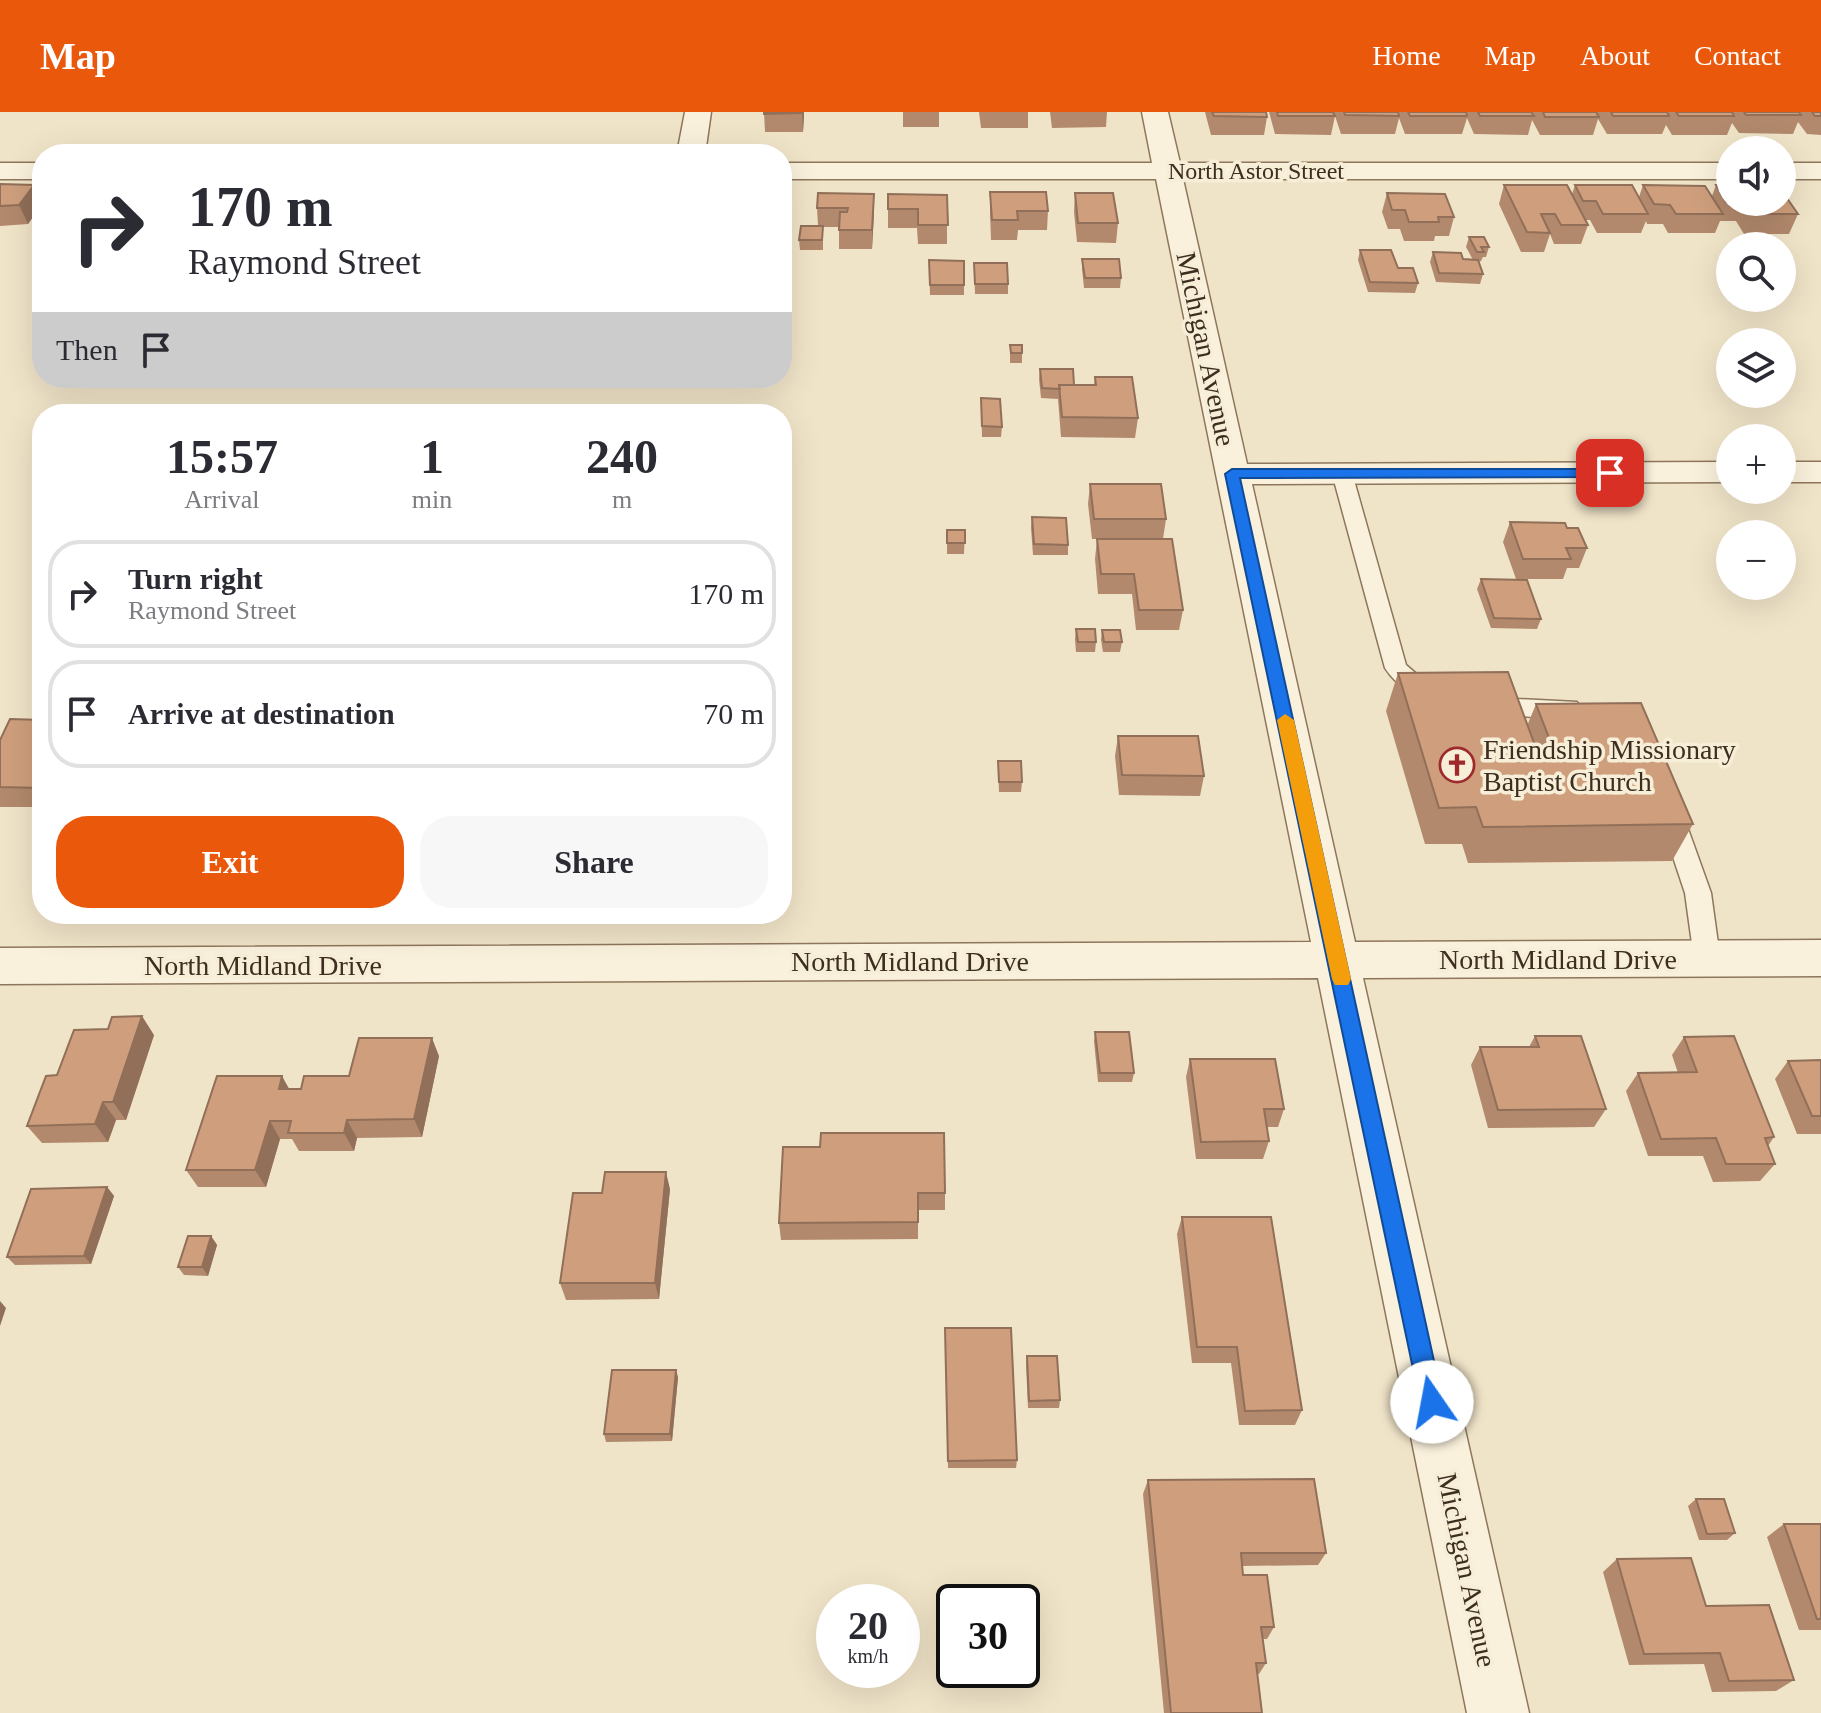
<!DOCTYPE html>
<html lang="en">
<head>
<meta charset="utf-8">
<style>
	body { margin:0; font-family:"Times New Roman",serif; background:#f7f7f7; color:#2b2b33; height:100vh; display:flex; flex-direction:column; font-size:30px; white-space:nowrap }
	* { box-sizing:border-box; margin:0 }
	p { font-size:26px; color:#7c7c81 }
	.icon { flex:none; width:44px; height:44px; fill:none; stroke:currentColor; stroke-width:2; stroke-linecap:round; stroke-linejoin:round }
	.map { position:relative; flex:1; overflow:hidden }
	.panel { position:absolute; left:32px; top:292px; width:760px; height:520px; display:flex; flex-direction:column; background:#fff; border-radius:32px; box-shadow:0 8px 32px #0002 }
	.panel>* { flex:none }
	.banner { position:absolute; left:32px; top:32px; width:760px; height:244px; border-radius:32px; box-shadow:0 8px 32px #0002; background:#fff; color:#2b2b33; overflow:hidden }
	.controls { position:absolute; left:1716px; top:24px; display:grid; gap:16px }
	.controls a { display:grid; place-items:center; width:80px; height:80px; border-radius:50%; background:#fff; box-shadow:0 8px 32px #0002; font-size:40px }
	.speed { position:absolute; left:816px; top:1472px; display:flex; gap:16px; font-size:40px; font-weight:700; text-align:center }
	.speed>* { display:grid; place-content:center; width:104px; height:104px; border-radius:50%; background:#fff; box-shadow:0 8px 32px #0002; line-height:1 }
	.speed small { font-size:20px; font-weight:400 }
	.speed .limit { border:4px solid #111; border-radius:12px; background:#fff; color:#111 }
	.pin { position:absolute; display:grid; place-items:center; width:68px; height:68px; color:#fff; margin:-34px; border-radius:16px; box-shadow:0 4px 12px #0006 }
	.me { position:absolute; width:88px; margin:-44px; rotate:348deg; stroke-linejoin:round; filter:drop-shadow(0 0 6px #0008) }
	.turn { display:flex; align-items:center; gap:28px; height:168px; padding:0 24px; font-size:36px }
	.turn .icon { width:104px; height:104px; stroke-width:2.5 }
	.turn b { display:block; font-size:56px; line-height:68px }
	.then { display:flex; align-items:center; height:76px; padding:0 24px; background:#0003; gap:16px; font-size:30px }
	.eta { display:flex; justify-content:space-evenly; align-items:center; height:136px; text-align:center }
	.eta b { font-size:48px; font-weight:700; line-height:56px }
	.cta { display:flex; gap:16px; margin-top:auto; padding:16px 24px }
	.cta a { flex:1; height:92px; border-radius:32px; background:#ea580c; color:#fff; font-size:32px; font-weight:700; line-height:92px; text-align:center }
	.cta a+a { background:#f7f7f7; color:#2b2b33 }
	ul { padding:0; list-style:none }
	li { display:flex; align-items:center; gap:24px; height:108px; margin:0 16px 12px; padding:0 8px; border:4px solid #e1e1e2; border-radius:32px }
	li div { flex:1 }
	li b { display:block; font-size:30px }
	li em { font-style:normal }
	header { display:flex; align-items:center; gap:48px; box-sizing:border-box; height:112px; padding:0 40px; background:#ea580c; color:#fff }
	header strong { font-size:38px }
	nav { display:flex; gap:44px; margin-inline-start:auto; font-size:28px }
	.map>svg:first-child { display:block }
</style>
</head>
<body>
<header>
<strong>Map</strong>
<nav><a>Home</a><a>Map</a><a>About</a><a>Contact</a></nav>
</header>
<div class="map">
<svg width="1821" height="1601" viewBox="0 0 1821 1601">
	<rect width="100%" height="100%" fill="#f0e4c8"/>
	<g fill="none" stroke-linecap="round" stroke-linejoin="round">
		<g stroke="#8d765c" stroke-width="3">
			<path id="lane" d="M1342,355l10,6 54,192 14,12 19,7 4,6 -4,6c-21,6 -43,-11 -54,-28l-53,-195z
				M1485,581l33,6 59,3 4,6 -4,6c-29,8 -71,1 -100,-7l-4,-6 4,-6z
				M1670,691l9,3 3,6 29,81 9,65 -4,7 -9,4 -9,-4 -4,-7 -9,-65 -27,-81 3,-6z"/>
		</g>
		<g stroke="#8d765c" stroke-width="3">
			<path id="street" d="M685,0h26l-6,42h-28z
				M1142,0h26l12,51h550v16h-547l64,285 483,-2v20l-478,2 103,458 466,-2v36l-458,2 166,735h-62l-149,-735 -1318,6v-36l1311,-6 -155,-763h-374v-16h370z
				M0,51h42v16h-42z
				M1782,51h39v16h-39z
				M1782,350h39v20h-39z"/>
		</g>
		<use href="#lane" fill="#faf1dc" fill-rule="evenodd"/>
		<use href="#street" fill="#faf1dc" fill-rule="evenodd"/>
	</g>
	<path fill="#b2896c" d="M764,0h40l-1,20h-38z
		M903,0h36v15h-36z
		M979,0h49v16h-47z
		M1050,0h57l-1,15 -54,1z
		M1205,0h61l1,5 -3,18h-53z
		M1269,0h552v23l-14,-1 -9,-12 -5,12 -54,-1 -7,-10 -5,12h-55l-6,-10 -4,9h-55l-9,-15 -5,16h-53l-8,-15 -4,15 -54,-1 -7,-16 -5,16h-57l-6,-16 -4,16h-54l-6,-18 -4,19 -56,-1z
		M0,72l34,1 8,19 -14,20 -28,2z
		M1504,73l68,9 3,-9 64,12 4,-12 69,11 4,-11 66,17 16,12 -9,20h-45l-8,-13h-16l-5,12h-47l-5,-9h-16l-1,-3 -5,12h-44l-7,-13h-5l3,5 -7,19h-27l-4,-10 -6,18h-23l-22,-48z
		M990,80l58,19 -1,19h-29l-1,10h-26l-1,-29z
		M1075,81l43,30 -2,20 -39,-1 -3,-30z
		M1387,81l67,24 -5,19h-14l-1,5h-30l-4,-12h-12l-6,-17z
		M874,82l-2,55h-33v-22h-16v23h-23l-1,-10 19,-14 -1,-18z
		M888,82l59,1v49h-29l-1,-16h-29z
		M782,101h6l1,19 -3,25h-4z
		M1469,125l20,10 -3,10h-3l-2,4 -2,1 4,12 -3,10 -44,-2 -6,-20 3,-10 30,7 10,1 -7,-13z
		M1360,138l38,18 20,15 -3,10 -47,-1 -10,-32z
		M1082,147l39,19 -1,10h-36l-2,-19z
		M929,148l35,1v34h-34z
		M974,151l34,21v10h-33z
		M1010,233l12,8v10h-12z
		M1040,257l34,16h20l1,-8 43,41 -3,20 -74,-1 -3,-38 -17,-1 -2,-19z
		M981,286l21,29 -1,10h-19z
		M1090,372l76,35 -3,20 20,71 -4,20h-43l-4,-36h-34l-3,-35 2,-20h-5l-4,-35z
		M1032,405l36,28v10h-35l-2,-27z
		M1510,410l57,6 20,20 -8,20h-12l-4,11h-47l-13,-37z
		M947,418h18l-1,24h-17z
		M1481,467l60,40 -4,10 -46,-1 -14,-39z
		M1076,517l20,13 -1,10h-19l-1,-13z
		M1102,518l20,12 -2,10h-17l-2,-12z
		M1398,561l129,53 9,-22 157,120 -21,37 -204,2 -6,-19h-37l-39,-133z
		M42,608v87h-42v-67z
		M1118,624l86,40 -4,20 -81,-1 -4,-39z
		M998,649l24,21 -1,10h-22z
		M1095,920l39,41 -2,9h-34l-4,-41z
		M154,923l-28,85h-10l-8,22 -66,1 -15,-17 30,-51z
		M1535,924l71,73 -12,18 -106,1 -17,-63 9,-18h49z
		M1684,925l90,100 -6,9 7,18 -15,17 -47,1 -10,-26h-55l-22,-65 12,-18h40l-6,-18z
		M439,944l-17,81 -65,1 -3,13h-55l-7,-12h-12l-14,48h-68l-12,-17 115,-81 48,-13z
		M1190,947l94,50 -6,18h-11l2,14 -6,18h-67l-10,-82z
		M1821,948v74h-24l-22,-55 13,-18z
		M783,1035l162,46v17h-27v29l-137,1 -2,-17z
		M107,1075l7,9 -23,68 -76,1 -8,-8z
		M670,1077l-11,110 -93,1 -6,-17 42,-90z
		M1182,1105l120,193 -7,15h-56l-8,-62h-39l-15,-129z
		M211,1124l6,9 -9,31 -24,-1 -6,-8z
		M945,1224l72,124 -1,8h-68z
		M1027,1244l33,44 -1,8h-31l-2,-44z
		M678,1265l-6,64 -66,1 -2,-8z
		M1148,1368l178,73 -8,12 -76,1 1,9 31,52 -7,12h-4l3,24 -7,11h-2l5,39h-98l-21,-219z
		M1696,1387l39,34 -8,7h-28l-11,-34z
		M1784,1412h37v106h-22l-32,-93z
		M1617,1447l89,47 88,74 -18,11 -64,1 -8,-28 -75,1 -26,-93z"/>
	<path fill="#916f58" d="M802,0h2v4l-1,16z
		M34,73l8,19 -14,20 -9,-19z
		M874,82v19l-2,36v-19z
		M788,101l1,19 -3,25 -1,-19z
		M142,904l12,19 -28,85 -13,-18z
		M432,926l7,18 -17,81 -8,-18z
		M282,964l10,18 -13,-5z
		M103,990l13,18 -8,22 -13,-18z
		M347,1008l10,18 -3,13 -10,-18z
		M270,1009l10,18 -14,48 -11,-17z
		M666,1060l4,17 -11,110 -4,-16z
		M107,1075l7,9 -23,68 -7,-8z
		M211,1124l6,9 -9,31 -6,-9z
		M0,1189l6,7 -6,18z
		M676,1258l2,7 -6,64 -2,-7z"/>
	<path fill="#cf9f7d" stroke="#916f58" stroke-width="2" d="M764,0h38v1l-38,1z
		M1212,0h54l1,5 -53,-1z
		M1277,0h56l2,4h-57z
		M1344,0h54l1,4 -54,-1z
		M1408,0h58l1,4h-57z
		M1478,0h53l3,4h-54z
		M1543,0h53l3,5h-54z
		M1611,0h56l2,4h-56z
		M1676,0h56l2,4h-55z
		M1744,0h55l2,3h-55z
		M1812,0h9v4h-6z
		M0,72l34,1 -15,20 -19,1z
		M1504,73h63l21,40h-27l-6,-11h-14l9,19 -23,-1z
		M1575,73h57l16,29h-45l-7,-13h-13z
		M1643,73l62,1 18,28h-47l-6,-9 -16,-1z
		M1716,73h14v17h-4z
		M1782,79l16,23h-46l-8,-12h38z
		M990,80h56l2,19h-31l1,9h-26z
		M818,81l56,1 -2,36h-33l1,-18h7l1,-4h-31z
		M1075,81h38l5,30h-40z
		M1387,81l58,1 9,23h-16l1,5h-30l-4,-12h-13z
		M888,82l59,1 1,30h-30v-16h-30z
		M782,101h6l-3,25h-3z
		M801,114h22l-1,14h-23z
		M1469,125h15l5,10h-8l3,5h-7z
		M1360,138h31l7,18h15l5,15 -48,-1z
		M1433,140l28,1 2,6 15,1 5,14 -44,-1z
		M1082,147h37l2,19h-36z
		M929,148l35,1v24h-34z
		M974,151h33l1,21h-33z
		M1010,233h12v8h-11z
		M1040,257h33l1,16h-15l1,4 -18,-1z
		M1095,265h37l6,41 -76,-1 -3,-32h37z
		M981,286l19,1 2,28 -20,-1z
		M1090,372h71l5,35h-72z
		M1032,405l34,1 2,27 -34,-1z
		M1510,410l55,1 2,5h11l9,20h-21l5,11h-48z
		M947,418h18v13h-18z
		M1097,427h75l11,71h-44l-5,-36h-33z
		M1481,467l46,1 14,39 -47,-1z
		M1076,517h19l1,13h-18z
		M1102,518h18l2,12h-18z
		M1508,560l29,79h17l-18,-47 105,-1 52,121 -210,3 -7,-20 -37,1 -41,-135z
		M10,607l32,1v68l-42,-1v-47z
		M1118,624h80l6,40 -82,-1z
		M998,649h23l1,21h-23z
		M142,904l-29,86h-10l-8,22 -68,2 19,-50 11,-1 17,-45 34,-1 4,-12z
		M1095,920h34l5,41h-34z
		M1535,924h46l25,73 -108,1 -18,-63h59z
		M1734,924l40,101 -9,1 10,26h-49l-10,-26 -55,1 -23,-66 59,-1 -13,-35z
		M359,926h73l-18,81 -67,1 -3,13h-56l3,-12h-21l-15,49h-69l31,-94h65l-3,13h22l3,-13h45z
		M1190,947h85l9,50h-20l5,32 -68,1z
		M1821,948v56h-9l-24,-55z
		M821,1021h123l1,60h-27v29l-139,1 4,-76h37z
		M605,1060h61l-11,111h-95l13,-90h29z
		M107,1075l-23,69 -77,1 24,-68z
		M1182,1105h89l31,193 -57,1 -8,-64h-40z
		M188,1124h23l-9,31h-24z
		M945,1216h66l6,132 -69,1z
		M1027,1244h30l3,44 -31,1z
		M612,1258h64l-6,64h-66z
		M1314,1367l12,74h-85l2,22h24l7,52h-13l5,36h-10l6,50h-91l-23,-233z
		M1696,1387h28l11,34 -28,1z
		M1784,1412h37v95h-4z
		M1691,1446l15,48 63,-1 25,75 -65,1 -9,-28 -76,1 -27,-95z"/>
	<path fill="#1a73e8" stroke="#114b97" stroke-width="2" d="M1232,357h378l7,4 -7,4 -370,1 203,924 -3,8 -8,3 -8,-3 -4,-8 -195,-928z"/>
	<path fill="#f59e0b" d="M1285,602l9,6 57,259 -3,6h-13l-3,-6 -55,-259z"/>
	<defs>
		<g id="church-ring" transform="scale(1.8)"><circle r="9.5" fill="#f7eed8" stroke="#9e2a2b" stroke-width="1.5"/><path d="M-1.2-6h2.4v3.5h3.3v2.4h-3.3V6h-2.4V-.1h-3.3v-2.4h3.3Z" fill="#9e2a2b"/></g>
	</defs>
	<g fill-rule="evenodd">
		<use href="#church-ring" x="1457" y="653"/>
	</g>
	<g text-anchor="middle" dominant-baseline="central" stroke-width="7" stroke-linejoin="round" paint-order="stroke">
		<g font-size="24" fill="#3d2e20" stroke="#f7eed8">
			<text x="1256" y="59">North Astor Street</text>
		</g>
		<g font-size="28" fill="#3d2e20" stroke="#f7eed8">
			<text transform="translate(1206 237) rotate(78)">Michigan Avenue</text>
			<text x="1558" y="847">North Midland Drive</text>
			<text x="910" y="849">North Midland Drive</text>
			<text x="263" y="853">North Midland Drive</text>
			<text transform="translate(1467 1458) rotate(78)">Michigan Avenue</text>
		</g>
		<g font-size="28" fill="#3d2e20" stroke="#f7eed8" text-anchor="start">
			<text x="1483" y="637">Friendship Missionary<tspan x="1483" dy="32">Baptist Church</tspan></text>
		</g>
	</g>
</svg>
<div class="controls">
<a><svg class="icon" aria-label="sound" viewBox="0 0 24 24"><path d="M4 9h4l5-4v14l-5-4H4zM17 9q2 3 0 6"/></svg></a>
<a><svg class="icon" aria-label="search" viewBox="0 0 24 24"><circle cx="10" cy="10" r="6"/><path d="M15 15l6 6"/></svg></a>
<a><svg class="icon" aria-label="layers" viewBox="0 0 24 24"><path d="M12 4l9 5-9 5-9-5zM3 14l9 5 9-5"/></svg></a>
<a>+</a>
<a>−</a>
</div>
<div class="speed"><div>20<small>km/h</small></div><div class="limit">30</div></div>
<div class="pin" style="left:1610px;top:361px;background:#d93025"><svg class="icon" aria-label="arrive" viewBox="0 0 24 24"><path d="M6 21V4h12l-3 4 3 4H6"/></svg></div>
<svg class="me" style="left:1432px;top:1290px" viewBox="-20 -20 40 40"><circle r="19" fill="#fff"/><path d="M0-13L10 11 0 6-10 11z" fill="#1a73e8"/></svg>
<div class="banner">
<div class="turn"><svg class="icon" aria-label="right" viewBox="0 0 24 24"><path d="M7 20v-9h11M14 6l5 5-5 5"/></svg><div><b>170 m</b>Raymond Street</div></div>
<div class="then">Then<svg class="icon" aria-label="arrive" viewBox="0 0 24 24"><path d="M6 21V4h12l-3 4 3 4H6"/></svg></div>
</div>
<section class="panel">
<div class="eta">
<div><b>15:57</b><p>Arrival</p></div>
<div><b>1</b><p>min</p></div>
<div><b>240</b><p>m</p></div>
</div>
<ul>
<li><svg class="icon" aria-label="right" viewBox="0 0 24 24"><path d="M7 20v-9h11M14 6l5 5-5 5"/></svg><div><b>Turn right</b><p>Raymond Street</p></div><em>170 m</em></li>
<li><svg class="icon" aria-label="arrive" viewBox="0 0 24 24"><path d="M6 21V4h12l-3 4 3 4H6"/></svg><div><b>Arrive at destination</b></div><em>70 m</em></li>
</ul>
<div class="cta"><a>Exit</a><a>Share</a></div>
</section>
</div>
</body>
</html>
